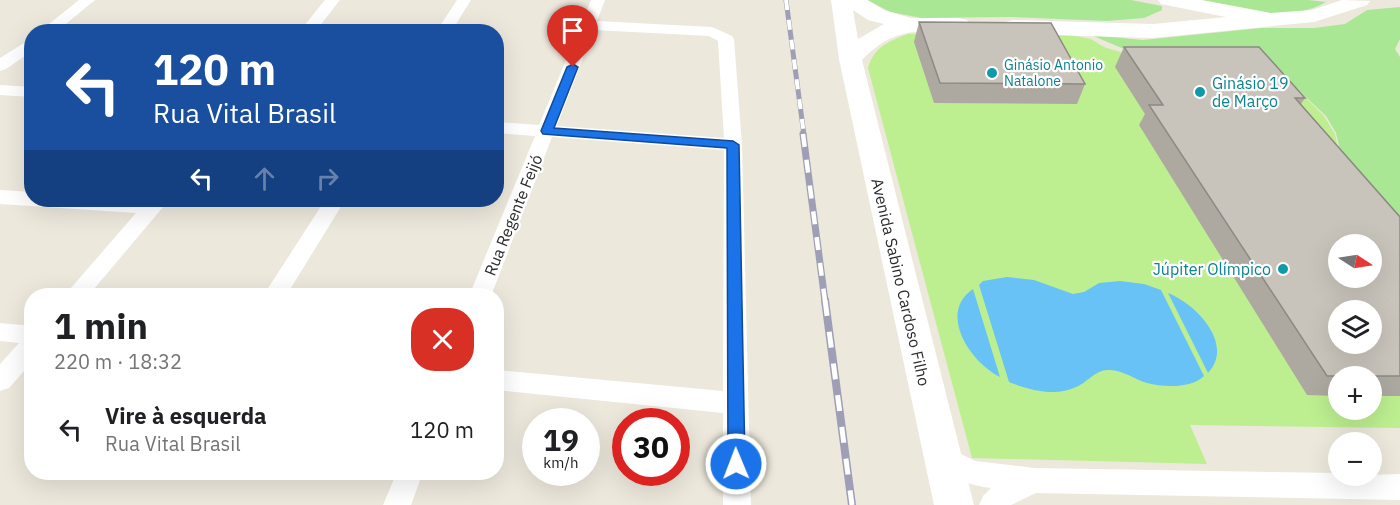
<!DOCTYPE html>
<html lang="pt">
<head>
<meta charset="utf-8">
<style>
	body { margin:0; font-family:"IBM Plex Sans",sans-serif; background:#f6f6f6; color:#202124; height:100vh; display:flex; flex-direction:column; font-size:22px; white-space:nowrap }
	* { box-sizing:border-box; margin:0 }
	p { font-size:20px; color:#757577 }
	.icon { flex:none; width:33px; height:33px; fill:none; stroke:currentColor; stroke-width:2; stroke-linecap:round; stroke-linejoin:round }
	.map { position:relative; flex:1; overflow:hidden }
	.details { position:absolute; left:24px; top:288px; width:480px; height:192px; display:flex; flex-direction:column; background:#fff; border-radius:24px; box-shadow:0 6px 24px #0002 }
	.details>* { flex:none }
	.guide { position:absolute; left:24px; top:24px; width:480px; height:183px; border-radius:24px; box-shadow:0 6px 24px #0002; background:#1a4fa0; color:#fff; overflow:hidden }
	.needle { width:39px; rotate:102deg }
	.tools { position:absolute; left:1328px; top:234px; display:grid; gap:12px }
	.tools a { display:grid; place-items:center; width:54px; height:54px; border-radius:50%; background:#fff; box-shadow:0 6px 24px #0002; font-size:30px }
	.speed { position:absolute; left:522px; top:408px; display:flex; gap:12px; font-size:30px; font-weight:700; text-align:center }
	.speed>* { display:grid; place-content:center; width:78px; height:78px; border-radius:50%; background:#fff; box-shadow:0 6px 24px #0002; line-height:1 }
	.speed small { font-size:15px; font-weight:400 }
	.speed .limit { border:9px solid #d22; background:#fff; color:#111 }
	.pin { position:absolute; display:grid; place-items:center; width:51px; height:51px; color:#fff; margin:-62px -26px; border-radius:50% 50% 50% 0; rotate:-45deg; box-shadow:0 0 6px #0007 }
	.pin .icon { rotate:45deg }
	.me { position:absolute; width:66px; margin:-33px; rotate:359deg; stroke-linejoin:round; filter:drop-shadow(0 0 4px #0008) }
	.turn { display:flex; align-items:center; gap:21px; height:126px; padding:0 30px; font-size:27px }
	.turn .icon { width:78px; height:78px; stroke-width:2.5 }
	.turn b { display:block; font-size:42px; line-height:51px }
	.lanes { display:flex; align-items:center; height:57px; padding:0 30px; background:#0003; justify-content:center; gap:30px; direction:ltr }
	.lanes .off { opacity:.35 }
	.round { display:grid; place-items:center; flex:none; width:63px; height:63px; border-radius:24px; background:#f6f6f6 }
	.headline { display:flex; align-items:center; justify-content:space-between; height:102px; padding:0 30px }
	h1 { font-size:36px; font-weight:700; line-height:45px }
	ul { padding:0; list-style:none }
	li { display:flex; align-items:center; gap:18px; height:78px; padding:0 30px }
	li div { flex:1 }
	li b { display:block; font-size:22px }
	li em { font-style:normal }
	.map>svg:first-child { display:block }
</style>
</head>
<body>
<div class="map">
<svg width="1400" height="505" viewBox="0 0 1400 505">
	<rect width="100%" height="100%" fill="#ede8dc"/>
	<path fill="#a9e795" d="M868,0h263l31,6v4l-18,8 -37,3 -98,-4 -87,1 -32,-6z
		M1195,0h113l18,2c-40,23 -90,6 -131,-2z
		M1400,7v32l-5,10 5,8v190l-54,-71 -10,-43 -10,-17 -51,-48 -151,-19 -33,-14 52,5 118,-12h53l31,-4 22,-14z"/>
	<path fill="#bdef90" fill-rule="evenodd" d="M908,34h156l27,5 13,8 30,9 156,26 34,34 11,18 9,42 56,72v180l-210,-3 17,39 -235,-6 -104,-390c6,-21 21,-27 40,-34zM1338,244h33v34h-33zM1338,310h33v34h-33zM1338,376h33v34h-33z"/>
	<path fill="#68c2f6" d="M1007,277l27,3 39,14 11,-2 15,-9 21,-2 24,3 17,6 43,86c-13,13 -41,11 -57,7 -13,-4 -26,-14 -39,-13 -13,0 -21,13 -32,17 -20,10 -47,3 -67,-5l-30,-97 4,-4z
		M973,289l27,88c-29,-14 -63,-64 -27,-88z
		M1168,293c28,11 67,51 40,80z"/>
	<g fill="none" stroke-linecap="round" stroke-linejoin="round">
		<path fill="#fff" fill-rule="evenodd" d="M79,0h16l-39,32h-17z
			M325,0h15l-25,32h-16z
			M457,0h14l-20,32h-15z
			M591,0h14l-8,21 115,6 20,9 2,3 8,106 9,360h-28v-92l-227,-23v-20l227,21 1,-241 -172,-13 -61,159h-22l66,-160 -39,-3v-11l43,3zM594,30l115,6 9,5 6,97 -167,-12z
			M32,38v13l-26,18 -6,2v-13z
			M0,85l32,2v10l-32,-2z
			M0,190l32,2v8h137l-81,96h-24l72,-83 -136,-9z
			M325,200h20l-59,96h-23z
			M0,323l32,3v36l-23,26 -9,3v-27l19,-21 -19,-2z
			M941,444l34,17 60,7 303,5v3l62,-2v26l-364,-7 -25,12h-32l4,-9 8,-8c-21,-3 -53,-11 -63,-32l4,-8z
			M397,472h26l-12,33h-28z"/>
		<path fill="#fff" fill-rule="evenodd" d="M831,0h36l17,10 27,8h48l8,2 3,5 -3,5c-11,2 -22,1 -33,1 -31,-1 -51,7 -72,29l112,445h-40l-95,-446zM853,10l15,10 16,4 -26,15z
			M1158,0h44l69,13 41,-3 30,-10 28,1 -3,4 -53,17 -161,16 -140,-4 -8,-2 -3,-5 3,-5 8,-2 140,4 73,-7 -65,-13z"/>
		<g stroke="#9e9fb6" stroke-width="5">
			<path id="rail-far2" d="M786,0l18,135"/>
		</g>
		<g stroke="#9e9fb6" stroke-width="7">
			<path id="rail-far1" d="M803,134l22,167"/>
		</g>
		<g stroke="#9e9fb6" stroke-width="8">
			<path id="rail" d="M825,300l27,205"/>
		</g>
		<use href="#rail-far2" stroke="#fff" stroke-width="4" stroke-dasharray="10" stroke-linecap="butt"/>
		<use href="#rail-far1" stroke="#fff" stroke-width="4.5" stroke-dasharray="13" stroke-linecap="butt"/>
		<use href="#rail" stroke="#fff" stroke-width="5" stroke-dasharray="16" stroke-linecap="butt"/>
	</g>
	<path fill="#ada9a1" d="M919,22l166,62 -8,20 -143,-1 -20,-61z
		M1124,47l181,51 -4,6 99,113v179h-29v-20h-33v20l-31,-1 -168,-270 6,-11 -30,-47z"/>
	<path fill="#c9c4bb" stroke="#8d8983" stroke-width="1.5" fill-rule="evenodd" d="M919,22l132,1 34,61 -145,-1z
		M1124,47h135l46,51h-10l105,119v159h-73l-178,-271h14zM1338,244h33v34h-33zM1338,310h33v34h-33z"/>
	<path fill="#1a73e8" stroke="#114b97" stroke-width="1.5" d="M573,64l5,3 -24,61 179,13 6,4 6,319 -2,6 -7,2 -6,-2 -2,-6 -1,-316 -184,-14 -2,-3 26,-64z"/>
	<g fill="#0f9aa8" stroke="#fff" stroke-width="2">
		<circle cx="992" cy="73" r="6"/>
		<circle cx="1200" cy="92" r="6"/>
		<circle cx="1283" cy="269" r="6"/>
	</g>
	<g text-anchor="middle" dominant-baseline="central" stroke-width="4.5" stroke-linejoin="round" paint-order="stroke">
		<g font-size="14" fill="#0d838f" stroke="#fff" text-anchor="start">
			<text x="1004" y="65">Ginásio Antonio<tspan x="1004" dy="16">Natalone</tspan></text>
		</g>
		<g font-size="16" fill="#0d838f" stroke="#fff" text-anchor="start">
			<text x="1212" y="83">Ginásio 19<tspan x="1212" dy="18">de Março</tspan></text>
			<text x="1271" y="269" text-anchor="end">Júpiter Olímpico</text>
		</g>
		<g font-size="16" fill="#2b2b2b" stroke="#fff">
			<text transform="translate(513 215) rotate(-68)">Rua Regente Feijó</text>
			<text transform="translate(901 282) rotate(77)">Avenida Sabino Cardoso Filho</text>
		</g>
	</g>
</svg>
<div class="tools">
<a><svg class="needle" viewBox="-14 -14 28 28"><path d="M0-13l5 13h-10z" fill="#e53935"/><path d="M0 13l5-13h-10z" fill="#757577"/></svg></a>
<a><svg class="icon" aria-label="layers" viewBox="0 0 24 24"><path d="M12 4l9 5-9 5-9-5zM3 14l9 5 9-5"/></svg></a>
<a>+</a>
<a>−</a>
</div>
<div class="speed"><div>19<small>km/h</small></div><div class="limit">30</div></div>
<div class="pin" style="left:573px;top:67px;background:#d93025"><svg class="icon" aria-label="arrive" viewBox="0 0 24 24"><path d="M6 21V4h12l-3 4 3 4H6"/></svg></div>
<svg class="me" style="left:736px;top:464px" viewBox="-20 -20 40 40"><circle r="17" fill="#1a73e8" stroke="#fff" stroke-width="3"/><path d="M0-11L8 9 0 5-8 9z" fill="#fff"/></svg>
<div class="guide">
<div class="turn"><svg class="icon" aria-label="left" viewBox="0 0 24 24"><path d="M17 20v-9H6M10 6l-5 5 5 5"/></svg><div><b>120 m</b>Rua Vital Brasil</div></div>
<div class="lanes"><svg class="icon" aria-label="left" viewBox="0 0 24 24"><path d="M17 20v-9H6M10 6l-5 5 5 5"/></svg><svg class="icon off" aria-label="ahead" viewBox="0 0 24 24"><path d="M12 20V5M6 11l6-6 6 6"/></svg><svg class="icon off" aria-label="right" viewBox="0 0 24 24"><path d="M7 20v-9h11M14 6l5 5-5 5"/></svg></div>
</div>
<section class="details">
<div class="headline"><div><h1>1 min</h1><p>220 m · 18:32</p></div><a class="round" style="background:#d93025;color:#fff"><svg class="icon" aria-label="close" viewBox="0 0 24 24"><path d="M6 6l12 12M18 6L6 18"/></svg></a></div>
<ul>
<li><svg class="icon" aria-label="left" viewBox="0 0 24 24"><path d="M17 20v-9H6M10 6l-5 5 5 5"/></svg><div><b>Vire à esquerda</b><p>Rua Vital Brasil</p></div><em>120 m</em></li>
</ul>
</section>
</div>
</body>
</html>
